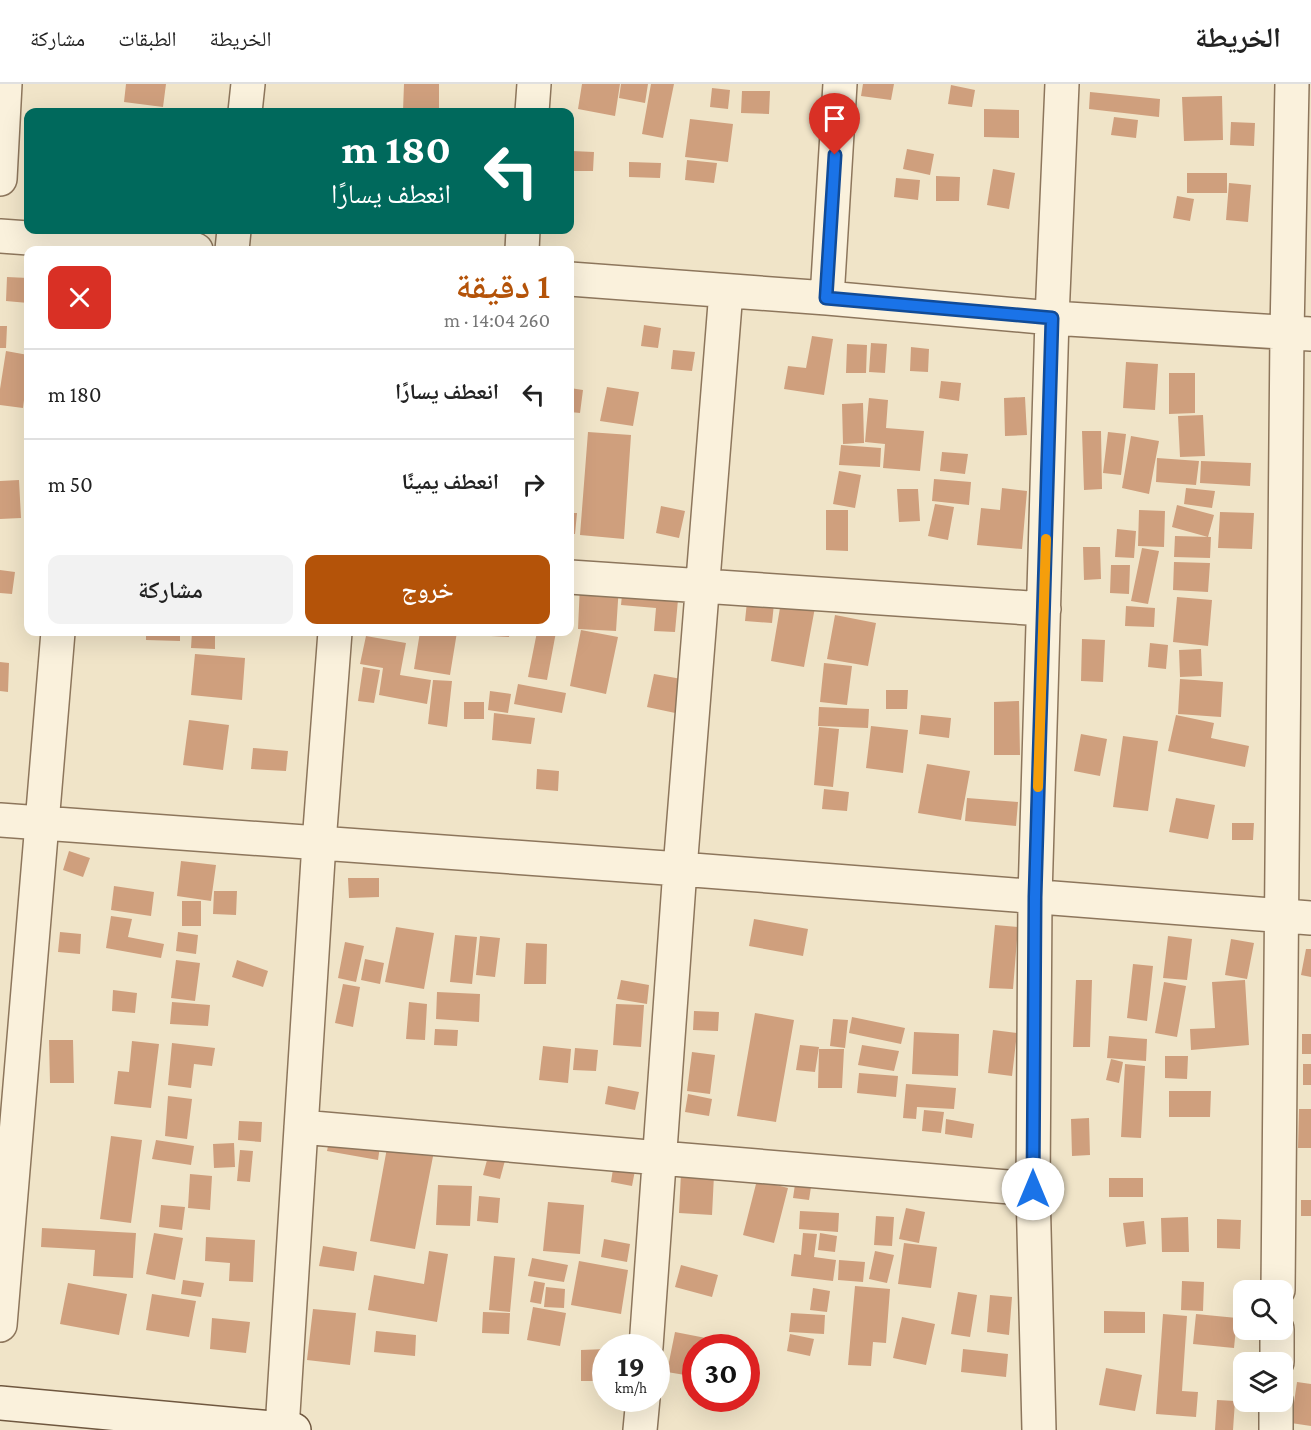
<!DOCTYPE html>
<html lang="ar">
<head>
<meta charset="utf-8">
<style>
	body { margin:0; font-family:"Crimson Pro","Noto Naskh Arabic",serif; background:#f2f2f2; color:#222; direction:rtl; height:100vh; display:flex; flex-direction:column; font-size:22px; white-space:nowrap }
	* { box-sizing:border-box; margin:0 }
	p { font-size:20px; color:#767676 }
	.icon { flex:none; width:33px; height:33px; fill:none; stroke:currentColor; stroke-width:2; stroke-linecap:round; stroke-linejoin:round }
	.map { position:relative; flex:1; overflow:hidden; direction:ltr }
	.details { position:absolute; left:24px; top:162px; width:550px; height:390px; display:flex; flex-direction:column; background:#fff; border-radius:12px; box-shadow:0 6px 24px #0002; direction:rtl }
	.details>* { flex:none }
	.guide { position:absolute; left:24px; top:24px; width:550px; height:126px; border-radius:12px; box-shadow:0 6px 24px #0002; direction:rtl; background:#00695c; color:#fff; overflow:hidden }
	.controls { position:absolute; left:1233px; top:1196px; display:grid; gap:12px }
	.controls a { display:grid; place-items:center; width:60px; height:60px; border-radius:12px; background:#fff; box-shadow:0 6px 24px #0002; font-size:30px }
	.speed { position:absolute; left:592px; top:1250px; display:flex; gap:12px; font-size:30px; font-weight:700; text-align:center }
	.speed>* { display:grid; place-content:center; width:78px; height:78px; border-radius:50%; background:#fff; box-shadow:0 6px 24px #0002; line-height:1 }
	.speed small { font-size:15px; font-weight:400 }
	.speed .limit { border:9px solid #d22; background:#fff; color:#111 }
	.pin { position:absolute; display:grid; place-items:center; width:51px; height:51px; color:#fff; margin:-62px -26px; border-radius:50% 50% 50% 0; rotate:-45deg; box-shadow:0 0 6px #0007 }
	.pin .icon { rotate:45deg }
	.me { position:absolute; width:66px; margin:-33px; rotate:0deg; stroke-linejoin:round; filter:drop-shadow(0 0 4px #0008) }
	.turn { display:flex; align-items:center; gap:21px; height:126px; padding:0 24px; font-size:27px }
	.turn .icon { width:78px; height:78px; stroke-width:2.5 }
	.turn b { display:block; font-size:42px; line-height:51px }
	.round { display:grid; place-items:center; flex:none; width:63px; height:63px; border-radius:12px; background:#f2f2f2 }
	.headline { display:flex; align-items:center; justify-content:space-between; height:102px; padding:0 24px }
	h1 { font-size:36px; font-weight:600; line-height:45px; color:#b45309 }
	.button { display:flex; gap:12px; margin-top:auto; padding:12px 24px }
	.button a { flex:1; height:69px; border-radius:12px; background:#b45309; color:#fff; font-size:24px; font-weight:600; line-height:69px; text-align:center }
	.button a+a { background:#f2f2f2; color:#222 }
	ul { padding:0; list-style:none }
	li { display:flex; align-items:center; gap:18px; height:90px; padding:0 24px; border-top:2px solid #e0e0e0 }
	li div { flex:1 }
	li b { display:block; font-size:22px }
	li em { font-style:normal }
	header { display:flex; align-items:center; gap:36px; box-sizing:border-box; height:84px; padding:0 30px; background:#fff; border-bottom:2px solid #e0e0e0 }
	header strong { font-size:28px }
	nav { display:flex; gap:33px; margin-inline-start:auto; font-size:21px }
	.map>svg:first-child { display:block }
</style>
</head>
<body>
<header>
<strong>الخريطة</strong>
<nav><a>الخريطة</a><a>الطبقات</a><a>مشاركة</a></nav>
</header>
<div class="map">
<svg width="1311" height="1346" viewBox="0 0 1311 1346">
	<rect width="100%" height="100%" fill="#f0e4c8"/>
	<path fill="#cf9f7d" d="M126,0h40l-3,23 -39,-5z
		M404,0h35v27h-36z
		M582,0h38l-5,32 -37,-7z
		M621,0h27l-3,19 -26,-5z
		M651,0h23l-11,54 -21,-4z
		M863,0h31l-3,16 -30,-4z
		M951,1l24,5 -3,17 -24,-3z
		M712,4l18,2 -2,19 -18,-2z
		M742,7h28l-1,23 -28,-1z
		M1090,8l70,7 -1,18 -70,-8z
		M1222,12l1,44 -39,1 -2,-44z
		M984,25l35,1v28l-35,-1z
		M1114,33l24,3 -2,18 -25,-3z
		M690,35l43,5 -5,38 -43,-5z
		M1231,38l24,1 -1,23 -24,-1z
		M907,65l27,5 -4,21 -27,-6z
		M572,67l22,1 -1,19h-22z
		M687,76l30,3 -3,20 -29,-3z
		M629,78l32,1 -1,15 -31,-1z
		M993,85l22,4 -6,36 -22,-4z
		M1187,89h40v20h-40z
		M936,92l24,1 -1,24h-23z
		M896,94l24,2 -2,20 -24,-3z
		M1229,99l22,2 -3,37 -22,-2z
		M1177,112l17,3 -4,22 -17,-3z
		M7,193l21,1v25l-22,-2z
		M644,241l17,3 -3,20 -17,-2z
		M0,242h7l-1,22h-6z
		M812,252l21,3 -9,56 -40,-6 4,-23 18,2z
		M871,259l16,1 -2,29 -16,-1z
		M847,260l20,1 -1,28h-20z
		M911,263l18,2 -1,23 -18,-1z
		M673,266l22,2 -3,19 -21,-2z
		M6,267l22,4v13l-5,40 -23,-3v-16z
		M1126,278l32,2 -3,46 -32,-2z
		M1169,289h26v40l-26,1z
		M941,297l20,2 -2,18 -20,-3z
		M607,303l32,5 -6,34 -33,-5z
		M570,304l13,2 -3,23 -10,-1z
		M1025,313l2,38 -22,1 -1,-38z
		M869,314l19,2 -2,28 38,3 -4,40 -37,-3 2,-24 -20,-2z
		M863,319l1,40 -21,1 -1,-40z
		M1203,331l2,41 -25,1 -2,-41z
		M1082,347h19l1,58 -18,1z
		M588,348l43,3 -7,104 -44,-4z
		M1108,348l18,2 -5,41 -18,-2z
		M1131,352l28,5 -10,53 -27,-6z
		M841,361l40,3 -1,19 -41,-2z
		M942,368l26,2 -3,20 -25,-3z
		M1157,374l42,3 -3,24 -40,-3z
		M1201,377l50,2 -1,23 -50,-3z
		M839,387l22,4 -6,33 -22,-4z
		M934,395l37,3 -2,23 -37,-4z
		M19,396l2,38 -21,1v-38z
		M1002,404l25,3 -5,58 -45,-4 4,-37 19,2z
		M1186,404l29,3 -3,17 -28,-4z
		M897,405h21l2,32 -21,1z
		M935,420l19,3 -6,33 -20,-4z
		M1177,421l37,10 -6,22 -36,-10z
		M661,422l24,5 -6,27 -23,-5z
		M826,426h22v41l-22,-1z
		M1139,426l26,1 -1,36 -26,-1z
		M1220,428l34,1 -2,36 -34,-1z
		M570,429h7l-2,21h-5z
		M1117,445l19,2 -2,27 -19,-1z
		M1175,452l36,1 -1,21 -36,-1z
		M1083,463h17l1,32 -17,1z
		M1142,464l17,3 -11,53 -17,-3z
		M1174,478l36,1 -2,29 -35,-2z
		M1111,481h19l-1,29 -19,-1z
		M0,486l15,2 -3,22 -12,-1z
		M580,500l39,2 -3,45 -38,-2z
		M623,501l56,4 -4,43 -21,-1 2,-23 -35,-3z
		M748,508l27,2 -3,29 -27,-2z
		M782,512l34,6 -12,65 -33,-6z
		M1177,513l35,3 -4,46 -35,-4z
		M1126,522l29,2 -1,19 -29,-1z
		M835,531l41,8 -8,43 -41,-7z
		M581,546l37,7 -12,57 -36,-8z
		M146,548h34v9l-34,-1z
		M192,548h23v17l-24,-1z
		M420,548h37l-7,43 -36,-6z
		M492,548h18l-1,5 -18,-1z
		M537,548h19l-9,48 -19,-3z
		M366,552l40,7 -6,32 31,5 -4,24 -48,-9 4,-27 -23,-4z
		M1082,555l23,1 -2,42 -22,-1z
		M1150,559l18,2 -2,24 -18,-2z
		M1201,565l1,27 -22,1 -1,-27z
		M195,570l50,4 -3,42 -51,-5z
		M0,578l9,1 -1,29 -8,-1z
		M824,579l28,3 -5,39 -27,-3z
		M363,583l17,3 -6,33 -16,-2z
		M654,590l33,6 -7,34 -33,-7z
		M1180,595l43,3 -2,35 -43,-3z
		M433,596l19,1 -5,46 -19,-3z
		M518,600l48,9 -4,20 -48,-9z
		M886,606h22l-1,19h-21z
		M490,607l21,3 -3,19 -20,-3z
		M1019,617l1,54h-26v-53z
		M464,618h20v17h-20z
		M819,623l50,2 -1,19 -50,-2z
		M494,629l41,5 -4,26 -39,-4z
		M921,631l30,3 -2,20 -30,-4z
		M1176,631l38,8 -3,15 38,8 -4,21 -77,-16z
		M189,636l40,5 -6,45 -40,-5z
		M871,642l37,4 -5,43 -37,-5z
		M819,643l20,2 -6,58 -19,-2z
		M1081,650l26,5 -7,37 -26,-5z
		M1123,652l35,5 -10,70 -35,-4z
		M253,664l35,3 -2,20 -35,-2z
		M927,680l43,7 -9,49 -43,-7z
		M537,685l22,2 -1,20 -22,-2z
		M824,705l25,3 -2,19 -25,-2z
		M967,714l51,4 -2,24 -51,-5z
		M1176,714l39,7 -7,34 -39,-7z
		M1232,739h22l-1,17h-21z
		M69,767l21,7 -7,19 -20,-7z
		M181,777l35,4 -5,36 -34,-5z
		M348,794h31v19l-30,1z
		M114,802l40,6 -3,24 -40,-6z
		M214,807h23l-1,24 -23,-1z
		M182,817h19v25h-19z
		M111,832l21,3 -4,18 36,7 -3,14 -55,-10z
		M754,835l54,10 -5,27 -54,-10z
		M995,841l23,2 -5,62 -24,-1z
		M396,843l38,6 -10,56 -39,-7z
		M60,848l21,2 -1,20 -22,-2z
		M178,848l20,3 -2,19 -20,-3z
		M455,851l22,2 -5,47 -22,-2z
		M480,852l20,2 -5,39 -19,-2z
		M1168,852l24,3 -5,41 -24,-2z
		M1231,855l23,4 -7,36 -22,-4z
		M345,858l19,4 -8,36 -18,-4z
		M526,859l21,1 -1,40h-22z
		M1306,865h5v28l-10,-2z
		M365,875l19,4 -4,21 -19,-4z
		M176,876l24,3 -5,38 -24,-3z
		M237,876l31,11 -5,16 -31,-10z
		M1133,880l20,2 -6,55 -20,-3z
		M621,896l28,5 -2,19 -30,-5z
		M1076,896h16l-2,67h-17z
		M1245,896l4,65 -58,5 -1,-21 25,-1 -3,-46z
		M1164,898l22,4 -9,51 -22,-4z
		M343,900l17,3 -7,40 -18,-4z
		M113,906l24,3 -2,20 -23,-2z
		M437,908l43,2 -1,28 -43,-3z
		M172,918l38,3 -2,21 -38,-2z
		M409,918l18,2 -2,36 -19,-1z
		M616,920l28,1 -3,42 -28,-2z
		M694,927l25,1 -1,19 -25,-1z
		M755,929l39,7 -18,102 -39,-6z
		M852,933l53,11 -4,16 -52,-11z
		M833,935l15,1 -3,28 -15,-2z
		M435,945l23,1 -1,16 -23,-1z
		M993,946l24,3 -5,43 -24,-3z
		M914,948l45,2 -1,42 -46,-2z
		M1302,950h9v20h-9z
		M1109,952l38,3 -1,22 -39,-3z
		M49,956h24l1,43h-24z
		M132,957l27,3 -8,64 -37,-4 4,-33 11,1z
		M172,959l43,5 -3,18 -18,-2 -3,24 -23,-3z
		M800,961l19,2 -4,25 -19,-2z
		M862,961l37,6 -5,20 -36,-6z
		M543,962l28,3 -3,34 -29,-3z
		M575,964l23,2 -2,21 -23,-1z
		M819,965h25l-2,39h-24z
		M692,968l23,3 -5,39 -23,-3z
		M1165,972h23l-1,23 -22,-1z
		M1111,975l12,3 -4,21 -13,-3z
		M1125,980l20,2 -4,72 -20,-1z
		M1303,980h8v21h-8z
		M859,989l39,3 -2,21 -39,-4z
		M906,1000l50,4 -2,21 -37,-2 -1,12 -13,-1z
		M608,1002l31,6 -4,18 -30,-6z
		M1169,1007h42l-1,26h-41z
		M688,1010l24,5 -3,17 -24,-4z
		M168,1012l24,3 -5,40 -22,-3z
		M1299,1025h12v39h-13z
		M924,1026l20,2 -3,21 -19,-2z
		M1089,1034l1,37 -18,1 -1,-37z
		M946,1035l28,5 -2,14 -27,-4z
		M239,1037l23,1 -1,20 -23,-2z
		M331,1047l50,8 -3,21 -51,-9z
		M111,1052l31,4 -11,83 -31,-4z
		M389,1053l46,9 -20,103 -45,-8z
		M156,1056l38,6 -3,19 -39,-6z
		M234,1059l1,24 -21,1 -1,-24z
		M490,1065l17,4 -7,26 -17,-4z
		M240,1066l13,1 -3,31 -13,-1z
		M615,1072l22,4 -5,26 -21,-4z
		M797,1087l16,3 -4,26 -16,-2z
		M681,1089l33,2 -2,40 -33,-2z
		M190,1090l22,2 -2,34 -22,-2z
		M1109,1094h34v19h-34z
		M757,1096l31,8 -14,55 -31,-8z
		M438,1101l34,1 -2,40 -34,-1z
		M479,1112l21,2 -2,25 -21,-2z
		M1301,1116h10v16h-10z
		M548,1118l36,3 -4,49 -37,-3z
		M161,1121l24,2 -3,23 -23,-3z
		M906,1124l19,4 -6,31 -20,-4z
		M800,1127l39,2 -1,19 -39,-3z
		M876,1132l18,1 -2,29 -18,-1z
		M1188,1133l1,35h-27l-1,-34z
		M1217,1135l24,1 -1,29 -23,-1z
		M1144,1137l2,23 -20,3 -3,-24z
		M42,1144l94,5 -3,45 -40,-2 2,-26 -54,-3z
		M154,1149l29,5 -8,42 -29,-6z
		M803,1149l14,1 -3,23 22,3 -3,21 -42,-5 3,-22 7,1z
		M820,1149l17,3 -2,16 -17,-2z
		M206,1153l49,3 -2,42 -24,-1 1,-18 -25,-2z
		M604,1155l26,5 -3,18 -26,-5z
		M904,1159l33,4 -6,41 -33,-4z
		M323,1162l34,6 -3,19 -35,-5z
		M429,1167l19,3 -11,68 -69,-12 6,-35 50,9z
		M875,1167l19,4 -7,28 -18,-4z
		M494,1172l21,2 -5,54 -21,-2z
		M532,1174l36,7 -4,17 -36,-6z
		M839,1176l26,2 -2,20 -25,-2z
		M579,1177l49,9 -7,44 -50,-9z
		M681,1181l37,10 -6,22 -37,-10z
		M183,1196l21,3 -3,14 -20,-3z
		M534,1197l11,2 -4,21 -11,-2z
		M1182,1197l22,1 -1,29 -22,-1z
		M68,1199l59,11 -8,41 -59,-11z
		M855,1202l35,3 -4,54 -13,-1 -2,24 -23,-1z
		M546,1203l19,2 -1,19 -20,-1z
		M813,1204l17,3 -3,21 -17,-2z
		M958,1208l19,3 -7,42 -19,-3z
		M152,1210l44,7 -7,36 -43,-7z
		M990,1211l22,2 -3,38 -22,-3z
		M533,1223l33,6 -6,33 -33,-6z
		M313,1225l43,4 -6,52 -43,-5z
		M1104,1227l41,1v21h-41z
		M483,1228l27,1 -1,21 -27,-1z
		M791,1229l34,2 -1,19 -35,-2z
		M1163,1230l24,2 -5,75 16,1 -2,25 -40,-3z
		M1196,1230l41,4 -3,30 -41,-4z
		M902,1233l33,7 -9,41 -33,-7z
		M212,1234l38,4 -4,31 -36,-4z
		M376,1247l40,4 -1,21 -41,-4z
		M675,1248l36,7 -2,8h-13v9l-7,-1 -4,20 -18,-3z
		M790,1250l24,5 -4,17 -23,-5z
		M606,1265v32h-25v-31z
		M963,1265l45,5 -2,23 -45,-5z
		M1106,1284l36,7 -7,36 -36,-6z
		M1297,1298l14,2v42l-20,-3z
		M1217,1316l18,1 -2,29h-18z"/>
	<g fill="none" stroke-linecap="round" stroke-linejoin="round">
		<g stroke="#8d765c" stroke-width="36">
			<path id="street" d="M245,28l3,-28
				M532,28l2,-28
				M0,95l5,-95
				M0,152l196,14
				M232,166l2,-20
				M522,166l1,-20
				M570,195l257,19 225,20 259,16
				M827,214l13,-214
				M570,493l474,32
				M0,736l680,49 631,49
				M301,1043l359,31 373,31
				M1278,1206l9,-957 5,-249
				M0,1241l58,-693
				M646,1263l34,-478 46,-578
				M1277,1278v-33
				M282,1345l37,-586 16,-211
				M640,1346l3,-32
				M1039,1346l-6,-241 2,-292 17,-579 10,-234
				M1276,1346v-29"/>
		</g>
		<g stroke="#6f573f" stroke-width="36">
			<path id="secondary" d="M0,1319l294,27"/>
		</g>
		<use href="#street" stroke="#faf1dc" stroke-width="33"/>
		<use href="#secondary" stroke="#faf1dc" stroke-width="33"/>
	</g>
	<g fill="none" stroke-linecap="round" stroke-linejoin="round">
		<g stroke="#114b97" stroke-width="15">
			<path id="route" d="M835,71l-9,143 226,20 -17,579 -2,292"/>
		</g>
		<use href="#route" stroke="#1a73e8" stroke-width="10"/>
		<path stroke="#f59e0b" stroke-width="10" d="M1038,703l8,-248"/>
	</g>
</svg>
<div class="controls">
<a><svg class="icon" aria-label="search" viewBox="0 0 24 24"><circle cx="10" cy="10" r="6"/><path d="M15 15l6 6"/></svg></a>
<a><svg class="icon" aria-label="layers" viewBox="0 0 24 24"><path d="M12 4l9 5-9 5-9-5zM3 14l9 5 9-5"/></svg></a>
</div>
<div class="speed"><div>19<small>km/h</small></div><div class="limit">30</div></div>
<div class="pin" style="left:835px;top:71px;background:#d93025"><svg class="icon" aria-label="arrive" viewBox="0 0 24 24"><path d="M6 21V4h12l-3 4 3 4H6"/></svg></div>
<svg class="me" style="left:1033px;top:1105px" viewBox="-20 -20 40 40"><circle r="19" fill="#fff"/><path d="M0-13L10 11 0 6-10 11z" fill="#1a73e8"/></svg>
<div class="guide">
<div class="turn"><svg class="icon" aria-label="left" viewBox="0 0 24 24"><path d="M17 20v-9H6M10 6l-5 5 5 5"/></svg><div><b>180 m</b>انعطف يسارًا</div></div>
</div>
<section class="details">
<div class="headline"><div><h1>1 دقيقة</h1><p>260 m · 14:04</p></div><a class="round" style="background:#d93025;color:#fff"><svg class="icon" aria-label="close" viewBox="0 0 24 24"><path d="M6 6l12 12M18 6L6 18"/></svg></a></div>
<ul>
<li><svg class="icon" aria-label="left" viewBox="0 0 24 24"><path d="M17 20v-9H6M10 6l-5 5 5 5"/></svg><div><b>انعطف يسارًا</b></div><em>180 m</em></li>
<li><svg class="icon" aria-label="right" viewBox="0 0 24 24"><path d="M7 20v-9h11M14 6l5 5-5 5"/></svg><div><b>انعطف يمينًا</b></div><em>50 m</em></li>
</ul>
<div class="button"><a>خروج</a><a>مشاركة</a></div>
</section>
</div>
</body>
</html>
